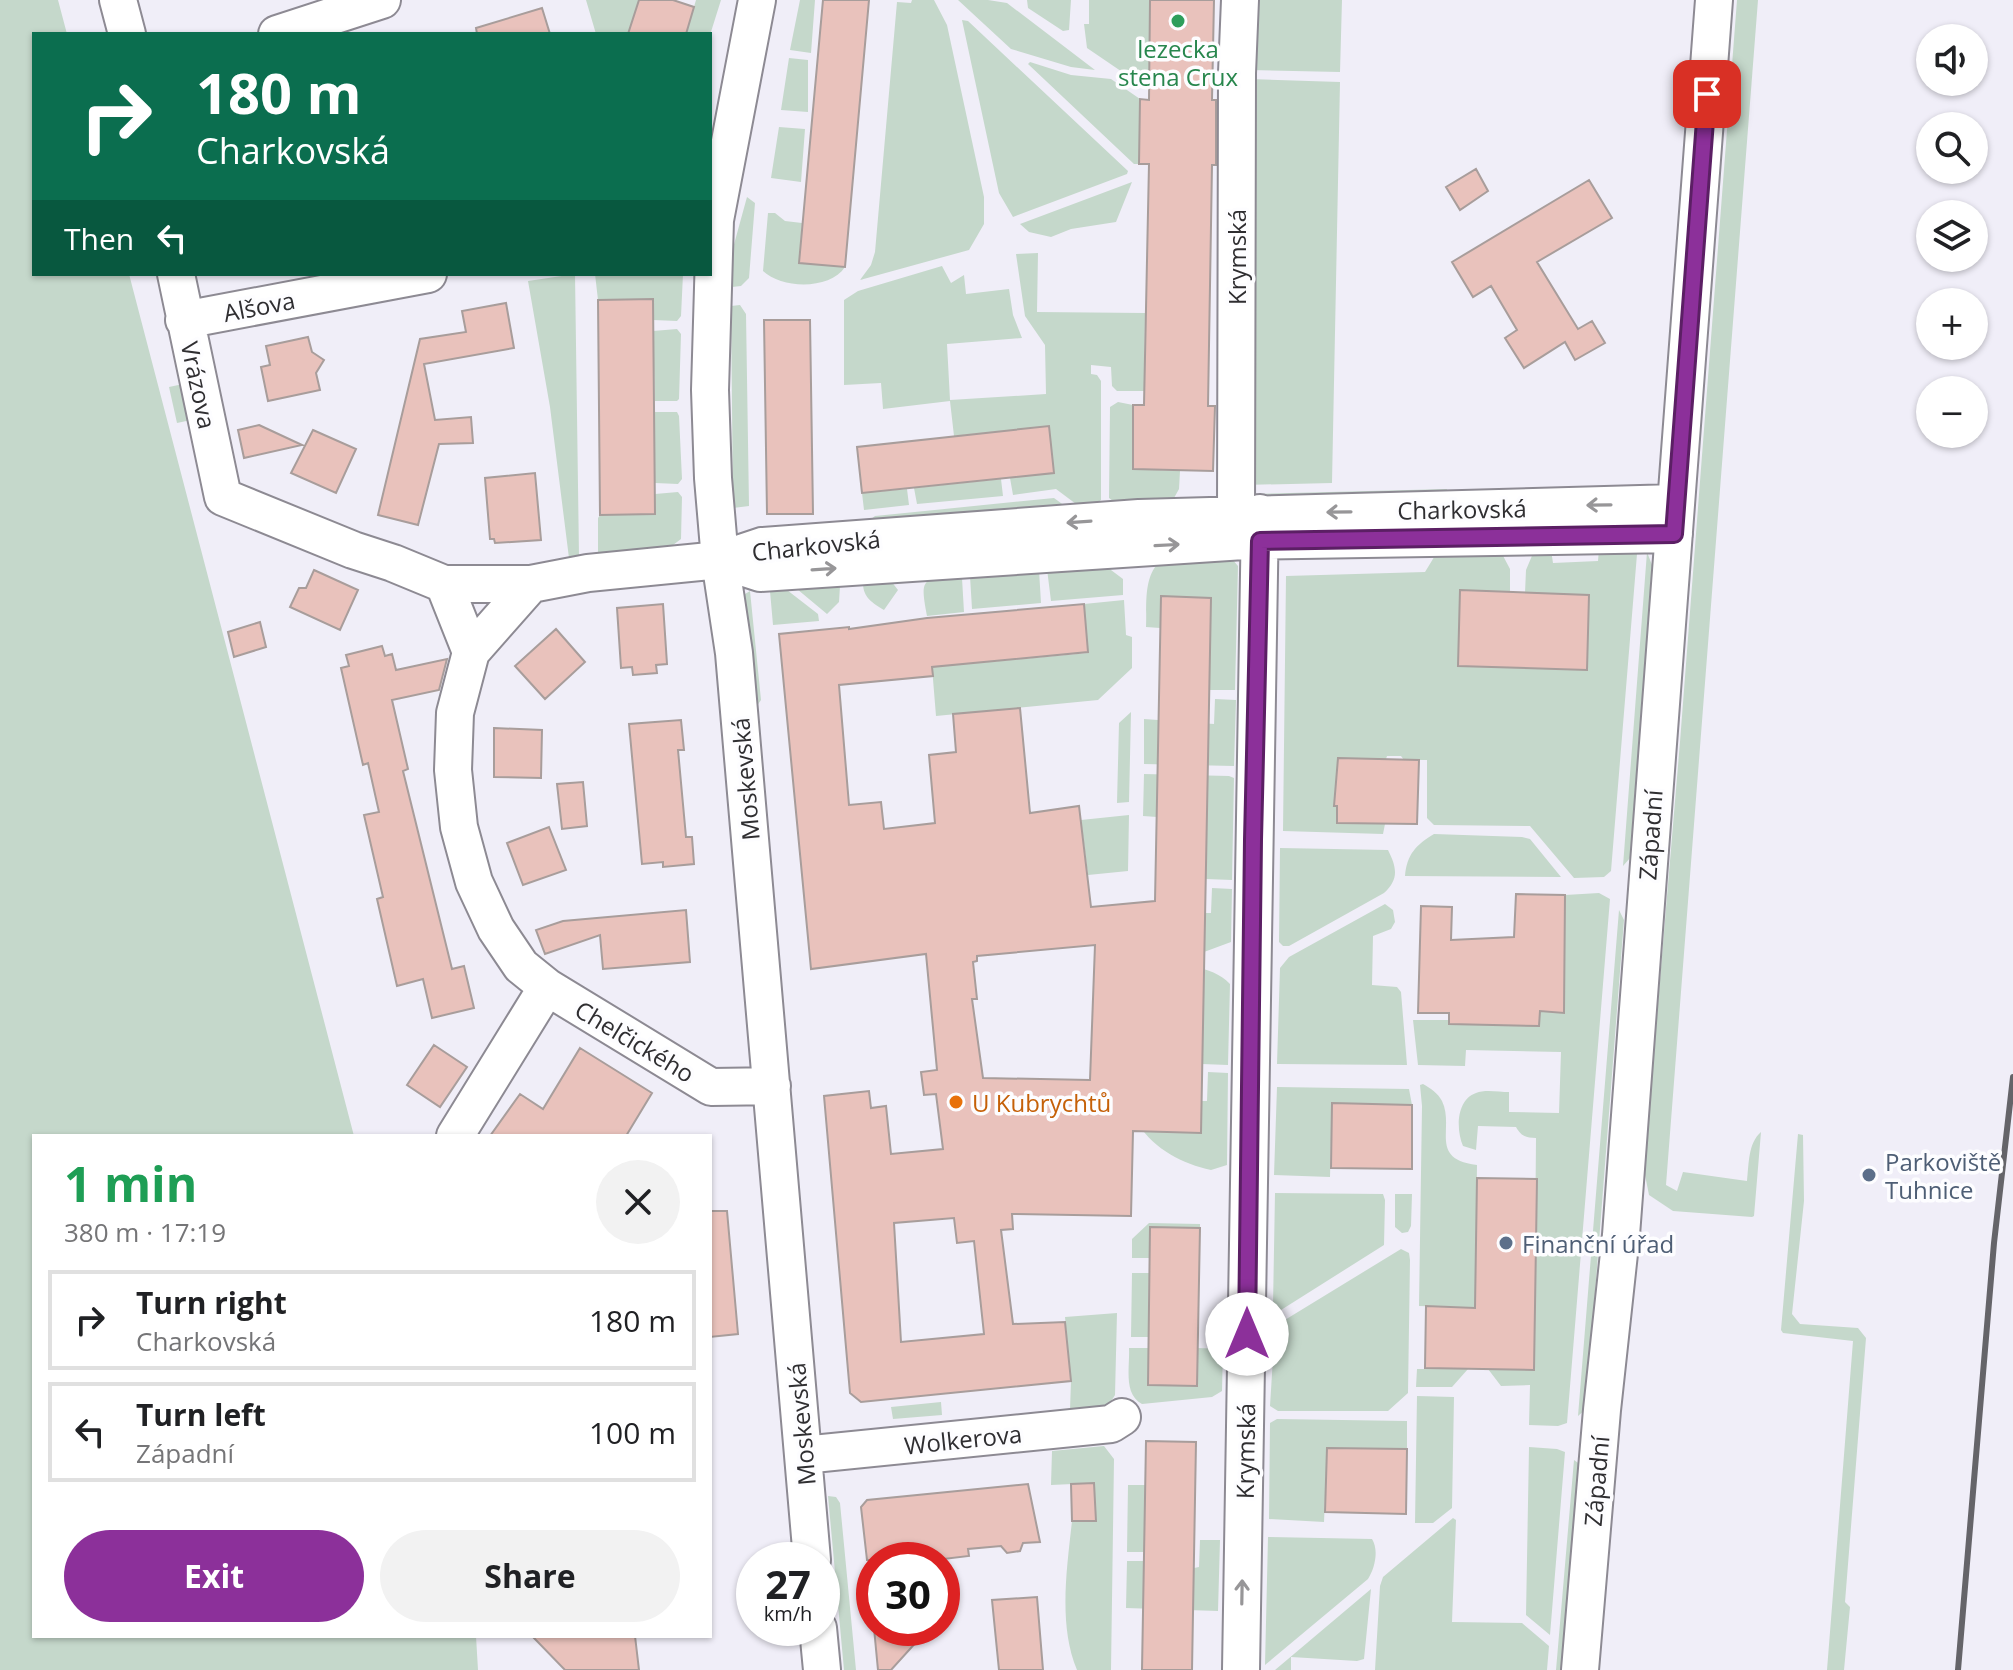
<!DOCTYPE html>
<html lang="en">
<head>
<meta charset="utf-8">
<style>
	body { margin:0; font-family:"Open Sans",sans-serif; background:#f2f2f2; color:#202124; height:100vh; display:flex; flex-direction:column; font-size:30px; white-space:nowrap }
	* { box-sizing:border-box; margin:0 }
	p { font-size:26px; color:#757577 }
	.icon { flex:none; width:44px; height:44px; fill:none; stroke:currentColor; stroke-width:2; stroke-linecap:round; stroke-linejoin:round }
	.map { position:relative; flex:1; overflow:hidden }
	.sheet { position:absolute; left:32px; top:1134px; width:680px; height:504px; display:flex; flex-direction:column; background:#fff; border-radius:0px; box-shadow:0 2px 6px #0004 }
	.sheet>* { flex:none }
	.top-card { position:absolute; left:32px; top:32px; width:680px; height:244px; border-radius:0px; box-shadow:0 2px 6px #0004; background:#0b6e4f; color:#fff; overflow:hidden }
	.tools { position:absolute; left:1916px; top:24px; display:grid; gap:16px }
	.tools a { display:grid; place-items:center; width:72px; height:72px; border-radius:50%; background:#fff; box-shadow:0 2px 6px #0004; font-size:40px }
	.speed { position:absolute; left:736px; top:1542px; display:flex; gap:16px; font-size:40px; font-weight:700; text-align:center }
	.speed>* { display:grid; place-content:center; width:104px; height:104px; border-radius:50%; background:#fff; box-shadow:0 2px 6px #0004; line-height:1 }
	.speed small { font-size:20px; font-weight:400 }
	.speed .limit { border:12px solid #d22; background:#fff; color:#111 }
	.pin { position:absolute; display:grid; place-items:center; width:68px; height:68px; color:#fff; margin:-34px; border-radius:16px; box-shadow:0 4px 12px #0006 }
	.me { position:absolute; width:88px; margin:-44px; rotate:0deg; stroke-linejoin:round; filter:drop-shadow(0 0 6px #0008) }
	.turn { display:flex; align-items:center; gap:28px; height:168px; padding:0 32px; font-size:36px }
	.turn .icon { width:104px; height:104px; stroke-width:2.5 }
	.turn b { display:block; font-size:56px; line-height:68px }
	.then { display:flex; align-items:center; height:76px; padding:0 32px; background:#0003; gap:16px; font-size:30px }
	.round { display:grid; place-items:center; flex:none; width:84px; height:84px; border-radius:42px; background:#f2f2f2 }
	.overview { display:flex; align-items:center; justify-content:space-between; height:136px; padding:0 32px }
	h1 { font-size:48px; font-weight:700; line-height:60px; color:#1e9e55 }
	.primary-button { display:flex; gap:16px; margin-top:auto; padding:16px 32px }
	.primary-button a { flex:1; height:92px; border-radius:48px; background:#8c309a; color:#fff; font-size:32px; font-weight:700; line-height:92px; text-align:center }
	.primary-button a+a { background:#f2f2f2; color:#202124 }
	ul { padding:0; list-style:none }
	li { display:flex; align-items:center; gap:24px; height:100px; margin:0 16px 12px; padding:0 16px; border:4px solid #e0e0e0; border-radius:0px }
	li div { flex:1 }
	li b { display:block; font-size:30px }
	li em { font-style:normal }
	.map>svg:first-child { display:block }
</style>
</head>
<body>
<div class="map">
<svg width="2013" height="1670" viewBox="0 0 2013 1670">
	<rect width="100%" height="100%" fill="#f0eef8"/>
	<path fill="#c5d8cb" d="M0,0h58l9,34h-33v240h95l225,862h-320v500h442l2,34h-478z
		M586,0h53l-11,34h-32z
		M696,0h25l-11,35 -24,-1z
		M800,0h15l-4,53 -21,-3z
		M912,0h22l13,25 37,172v27l-15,26 -109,30 11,-15 4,-13 22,-250 14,1z
		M958,0h30l19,3 88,67 -24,-3 -60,-18z
		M1027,0h44l-2,30 -6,1 -35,-23z
		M1089,0h61v81l-16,-1 -47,-32 -3,-24h5z
		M1251,0h91l-2,72 -90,-2z
		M1737,0h21l-92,1185 11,6 6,-19 64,9c2,-17 1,-38 14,-49l-7,84 -2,1 -79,-6 -24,-16 -5,-25 36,-428z
		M962,20l6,1 160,150 -1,3 -114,43 -14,-24z
		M789,58l19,2v52l-27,-2z
		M1030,62l41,13 40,4 29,20 -1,65h-5l-106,-100z
		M1249,79l91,3 -8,401 -89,2z
		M779,127l26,2 -4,53 -30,-4z
		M1132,182l-16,40 -45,7 -20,8 -22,-5 -9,-8z
		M747,197l8,6 -6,75 -8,8 -9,1 1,-39z
		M768,213h7l10,8 17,2 -3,40 46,4c-15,23 -63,22 -82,4z
		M1038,253l-1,59 108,1 -1,78h-27l-5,-5 -1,-19 -20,-2v9l6,1 4,6v119l-4,3 -21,1 -20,-15 -43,6 -3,-17 44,-6 -5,-46 -95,10 -4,-35 -67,8 -2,-26 -37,2v-85l14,-9 84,-25 9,17 13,-8 2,19 43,-5 4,26 9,23 -75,6 3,56 96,-6 -1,-49 -20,-29 -9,-62z
		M575,274l4,282 -10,2 -19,-151 -22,-126z
		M595,274h88l-2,42 -4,5 -24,-1v-21l-55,1z
		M740,305l6,9 3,192 -16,2 -2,-202z
		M677,329l4,5 -2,65 -2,2h-22l-2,-70z
		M183,384l8,36 -14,3 -8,-36z
		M1118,402l15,3v64l47,2 -1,18 -5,9 -61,3 -4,-3 1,-91z
		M655,412h22l2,4 3,63 -4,5 -23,-1z
		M1001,479l2,17 -86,8 -3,-16z
		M907,489l2,16 -45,5 -2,-17z
		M1447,489l-4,11 -194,5v-11z
		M678,492l4,5 -1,42 -8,6 -75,9v-36l2,-3 54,-1 1,-20z
		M1054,498l22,16 -209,8 8,-6z
		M1599,549h31l7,5 -26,317 -7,6 -30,1 -44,-52 -96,-1 -7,-7v-58h-23l-3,-4h-14l-1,3h-48l-4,46 3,1v17l48,1 -2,10 -100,-3 3,-255 139,-4 11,-18 65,-2 9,17v24l-50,-3 -1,76 127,4 3,-75 -64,-2 1,-23 8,-19 17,-1 2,13 45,-2z
		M1647,552l5,13 -22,293 -7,8z
		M1232,559l6,7 -3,124h-26l1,-92 -49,-2 -1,32 -14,-1c1,-21 -3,-48 13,-65z
		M1107,567l16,12v16l-72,6 -4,-32z
		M1039,570l2,33 -69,6 -2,-33z
		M959,575l3,3 2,34 -37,4c-7,-37 -6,-38 32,-41z
		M891,581l7,9 -14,20c-11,-7 -21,-12 -21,-27z
		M840,586l-1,16 -12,12 -30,-25z
		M787,590l31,24 1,7 -46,4 -3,-34z
		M750,591l11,109 -9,13 -10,-108 3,-11z
		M1124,600l2,35 6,2v31l-34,32 -162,16 -4,-49 156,-14 -4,-49z
		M1215,699l21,1 -2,66 -90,-2v-45l70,5z
		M1131,712l-2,90 -12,1 2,-80z
		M1144,774l85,2 5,2 -2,102 -26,-1 -49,-62 -14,-1z
		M1129,815l-1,56 -40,4 -7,-55z
		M1434,834l88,3 8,2 31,38 -156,-1c2,-22 11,-31 29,-42z
		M1280,848l108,2c9,18 11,29 -4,43l-95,53h-6l-4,-4z
		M1212,888l20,1 -1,53 -27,10 1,-39h6z
		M1599,893l11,6 -43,524 -9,3 -29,-1 1,-40 -29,1 -13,-17 46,1 2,-232c-10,0 -15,-2 -20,-11l-38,-1 -2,24 -13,-4c-7,-16 -7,-46 13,-53 9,-4 23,-1 33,-1v20l50,1 2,-61 -95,-2 -1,16 -47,-1 -5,-45h36l1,4 87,2 3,-15 24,2 1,-118z
		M1385,904l8,6 2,12 -4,7 -18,7 -1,49 25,2 4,5 6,73 -130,-1 3,-96 9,-11z
		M1619,910l5,10 -38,489 -8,7z
		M1154,966c27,1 56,-3 76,18l-2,81 -26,-1z
		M1208,1072l20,1 -1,92 -16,5c-28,-6 -57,-21 -72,-45l62,8 1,-32h5z
		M1423,1084c7,4 15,9 19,17 13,27 -14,58 35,64l-2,143 -56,-2 3,-200 -2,-21z
		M1277,1087l132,2 3,16 -80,-2 -2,74 -56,-2z
		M1798,1134l5,1 1,66 -12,113 8,10 58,4 8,10 -21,264 5,5 -6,63h-17l26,-329 -70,-8 -2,-3z
		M1275,1193l108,1 2,6 -1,45 -103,65h-6l-2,-4z
		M1395,1194h17l-1,32 -3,6 -6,1 -7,-6z
		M1149,1223l51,1v4l-50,30h-18v-19z
		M1401,1249l8,4 1,7 -2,133 -20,18h-110l-8,-5 5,-80z
		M1132,1273h17l-1,64h-17z
		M1117,1313l-2,82c-9,17 -27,14 -45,15l1,-29 -6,-64z
		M1129,1348h19v37l49,1 1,-38 25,1 -1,42 -10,6 -70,7c-19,-10 -12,-37 -13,-56z
		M1417,1369h51l-16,18h-36z
		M1417,1396l37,1 -2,111 -19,15h-18z
		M941,1402l1,13 -49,4 -2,-12z
		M1277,1419l130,2v28l-80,-1 -3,74 -55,-3 1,-96z
		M1104,1446l10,13 -3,211h-34c-19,-45 -10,-102 -5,-149h24l-2,-38 -43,2 1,-34z
		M1529,1447l28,2 8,3 -15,183 -24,-20z
		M1574,1460l7,5 -17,205h-8z
		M1128,1485h17l-1,67h-17z
		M828,1496l8,1 4,6 16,167h-12z
		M1453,1518l3,2 -4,102 70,1 27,23 -2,24h-172l5,-84 3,-9z
		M1268,1537l104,2c7,11 3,29 -4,40l-103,86z
		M1200,1540h20l-2,71 -92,-3 1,-47h17v37l50,-30 5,-1z
		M1371,1589l-7,70 -7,2 -66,-4v13h-16z"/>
	<path fill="#e9c2bc" stroke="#a89d9b" stroke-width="2" fill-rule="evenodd" d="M639,0h34l21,7 -8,27h-58z
		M823,0h46l-24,267 -46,-4z
		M1150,0h64l-2,100h4v65h-4l-4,241h7l-2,65 -80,-2v-64h11l5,-241h-10l1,-65 9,1z
		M542,8l8,26h-73l-1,-6z
		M1476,169l12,22 -28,19 -14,-23z
		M1589,180l23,38 -75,44 41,67 14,-8 13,22 -30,17 -10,-18 -41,26 -19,-30 12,-8 -26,-44 -18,11 -21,-35z
		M653,299l2,215 -55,1 -2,-215z
		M506,303l8,45 -90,16 11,56 36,-3 2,26 -34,1 -21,81 -40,-10 42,-176 46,-7 -4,-21z
		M764,320h46l3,194h-46z
		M308,337l4,15 12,8 -8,13 4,17 -52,11 -7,-34 9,-2 -4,-19z
		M259,425l43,20 -58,13 -6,-28z
		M1049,426l5,47 -192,20 -5,-46z
		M313,430l43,19 -20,44 -45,-20z
		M535,473l6,67 -46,3 -1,-4h-4l-5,-61z
		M314,570l44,20 -18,40 -50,-23 9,-19h7z
		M1460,590l129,5 -2,75 -129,-4z
		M1161,596l50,2 -10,535 -68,-2 -2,85 -119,-2 1,15 -12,1 12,94 52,-2 6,59 -210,21 -11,-9 -26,-297 45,-5 2,17 15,-2 5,48 52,-5 -7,-55 -12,1 -3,-23 16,-2 -11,-116 -115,15 -32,-335 70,-7v2l78,-11 157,-14 4,48 -156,15 1,9 -94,9 10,120 32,-3 3,27 51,-6 -6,-68 27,-3 -3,-38 67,-6 10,105 49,-7 12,101 64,-6zM1095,945l-5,135 -107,-2 -11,-79h5l-4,-37 4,-1v-5zM954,1218l3,25 17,-2 10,93 -83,8 -7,-119z
		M663,604l4,60 -11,1 1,8 -24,2 -1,-8 -11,1 -4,-60z
		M260,622l6,25 -32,10 -6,-25z
		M556,629l29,33 -40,37 -30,-33z
		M382,646l3,10 7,-2 4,16 51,-11 -8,31 -47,10 16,69 -5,2 49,198 12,-3 10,42 -42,10 -9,-39 -26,7 -20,-87 6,-2 -19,-82 15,-3 -11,-49 -5,2 -22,-97 8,-2 -3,-11z
		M681,720l3,30h-6l8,87h6l2,27 -31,3v-5l-21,2 -13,-140z
		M494,728l48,2 -1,48 -47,-1z
		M1338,758l81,2 -2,64 -80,-1v-17h-3z
		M583,782l4,44 -25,3 -5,-45z
		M549,827l17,43 -43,15 -16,-42z
		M1516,894l49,1 -1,118 -24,-2 -1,15 -90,-2v-11h-31l3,-107 31,1 -1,33 63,-3z
		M686,910l4,52 -87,7 -3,-34 -55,19 -9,-24 27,-9z
		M434,1045l33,22 -27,40 -33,-22z
		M580,1048l72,45 -26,43h-136l30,-42 23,15z
		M1332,1103l80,2v64l-81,-1z
		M1477,1178l60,1 -3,191 -109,-2 1,-62 49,2z
		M710,1211h17l11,123 -28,3z
		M1150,1227l50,1 -3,158 -49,-1z
		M1146,1441l50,1 -4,228h-50z
		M1327,1448l80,1 -1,65 -81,-2z
		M1094,1483l2,38h-24l-1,-37z
		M1028,1484l12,58 -17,1 -3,8 -13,2 -6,-7 -33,3 1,7 -34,4h-68l-6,-53 6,-7z
		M1037,1597l6,73h-44l-7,-70z
		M874,1628h55l-38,42h-13z
		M532,1636h103l4,34h-74z"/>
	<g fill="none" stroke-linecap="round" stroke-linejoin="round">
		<g stroke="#8d8a93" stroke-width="40">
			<path id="minor" d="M118,0l9,34
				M757,0l-42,220 -5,170 3,88 7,82 14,93 78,907
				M277,34l105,-34
				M176,274l47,223 130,53 40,13 51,21h87l57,-11 132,-13 42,-14 377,-28 537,-15
				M184,320l244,-46
				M1236,514l1,-441 3,-73
				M720,560l40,13 484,-32 430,-7
				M444,584l27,68
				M531,584l-60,68 -16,61 -2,57 6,57 15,55 22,47 25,37 26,21 164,100 61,-1
				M455,1136l92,-149
				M803,1455l308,-31 11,-7
				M818,1628l4,42
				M1241,1670l19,-1157
				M1580,1670l22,-260 19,-175 93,-1235"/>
		</g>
		<use href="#minor" stroke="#fff" stroke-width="36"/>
		<path stroke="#656469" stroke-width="6" d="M1958,1670l36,-427 19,-166"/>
	</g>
	<defs><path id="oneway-shaft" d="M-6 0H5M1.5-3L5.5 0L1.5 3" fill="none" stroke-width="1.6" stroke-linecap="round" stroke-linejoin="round" transform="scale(2)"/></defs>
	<g stroke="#979698">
		<use href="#oneway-shaft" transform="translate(1599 505) rotate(179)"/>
		<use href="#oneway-shaft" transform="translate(1339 512) rotate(179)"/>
		<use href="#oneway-shaft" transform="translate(1079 522) rotate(176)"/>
		<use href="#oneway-shaft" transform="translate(1167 545) rotate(-3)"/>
		<use href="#oneway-shaft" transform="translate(824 569) rotate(-4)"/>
		<use href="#oneway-shaft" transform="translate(1242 1592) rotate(-89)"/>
	</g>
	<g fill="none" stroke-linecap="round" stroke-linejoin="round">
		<g stroke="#5b1f64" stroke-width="20">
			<path id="route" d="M1247,1334l6,-494 7,-299 414,-7 33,-440"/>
		</g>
		<use href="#route" stroke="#8c309a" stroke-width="14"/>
	</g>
	<circle fill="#2e9e5b" stroke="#fdfdff" stroke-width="3" cx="1178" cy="21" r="8"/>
	<circle fill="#e8710a" stroke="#fdfdff" stroke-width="3" cx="956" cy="1102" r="8"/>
	<g fill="#5c6f8a" stroke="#fdfdff" stroke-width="3">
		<circle cx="1869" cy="1175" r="8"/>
		<circle cx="1506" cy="1243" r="8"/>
	</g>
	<g text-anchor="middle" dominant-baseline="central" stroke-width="7" stroke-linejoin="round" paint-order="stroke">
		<g font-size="24" fill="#27864d" stroke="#fdfdff">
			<text x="1178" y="48">lezecka<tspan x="1178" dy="28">stena Crux</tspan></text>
		</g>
		<g font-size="24" fill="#2f2e31" stroke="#fdfdff">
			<text transform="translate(1236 257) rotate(-90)">Krymská</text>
			<text transform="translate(259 306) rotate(-11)">Alšova</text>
			<text transform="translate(199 385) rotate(78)">Vrázova</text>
			<text transform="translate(1462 509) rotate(-1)">Charkovská</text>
			<text transform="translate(816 545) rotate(-6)">Charkovská</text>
			<text transform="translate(745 779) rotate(-95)">Moskevská</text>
			<text transform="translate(1650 835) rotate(-86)">Západní</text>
			<text transform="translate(635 1041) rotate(31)">Chelčického</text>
			<text transform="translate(801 1424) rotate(-95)">Moskevská</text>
			<text transform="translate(963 1439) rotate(-6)">Wolkerova</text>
			<text transform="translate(1245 1451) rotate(-89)">Krymská</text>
			<text transform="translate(1596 1481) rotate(-85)">Západní</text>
		</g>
		<g font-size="24" fill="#c56008" stroke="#fdfdff" text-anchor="start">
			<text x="972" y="1102">U Kubrychtů</text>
		</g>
		<g font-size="24" fill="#4e5e75" stroke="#fdfdff" text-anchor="start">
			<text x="1885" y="1161">Parkoviště<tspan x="1885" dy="28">Tuhnice</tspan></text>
			<text x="1522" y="1243">Finanční úřad</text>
		</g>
	</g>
</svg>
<div class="tools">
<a><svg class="icon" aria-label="sound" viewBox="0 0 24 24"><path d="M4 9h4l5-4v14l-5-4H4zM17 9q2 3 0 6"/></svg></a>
<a><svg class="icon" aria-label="search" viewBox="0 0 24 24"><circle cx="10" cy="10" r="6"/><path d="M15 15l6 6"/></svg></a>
<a><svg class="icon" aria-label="layers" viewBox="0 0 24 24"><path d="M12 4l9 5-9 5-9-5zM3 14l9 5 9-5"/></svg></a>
<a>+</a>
<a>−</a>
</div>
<div class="speed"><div>27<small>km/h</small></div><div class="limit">30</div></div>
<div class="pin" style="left:1707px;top:94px;background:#d93025"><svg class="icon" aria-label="arrive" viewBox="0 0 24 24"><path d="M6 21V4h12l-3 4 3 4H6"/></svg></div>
<svg class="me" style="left:1247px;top:1334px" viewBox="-20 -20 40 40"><circle r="19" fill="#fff"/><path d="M0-13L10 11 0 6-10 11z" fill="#8c309a"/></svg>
<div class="top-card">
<div class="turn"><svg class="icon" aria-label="right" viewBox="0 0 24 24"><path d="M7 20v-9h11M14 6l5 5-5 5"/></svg><div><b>180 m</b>Charkovská</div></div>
<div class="then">Then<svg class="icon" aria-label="left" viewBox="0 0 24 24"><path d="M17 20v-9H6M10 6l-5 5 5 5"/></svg></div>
</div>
<section class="sheet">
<div class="overview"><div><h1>1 min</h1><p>380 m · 17:19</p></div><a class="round"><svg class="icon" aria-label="close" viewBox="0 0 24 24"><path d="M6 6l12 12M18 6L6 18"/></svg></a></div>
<ul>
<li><svg class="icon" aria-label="right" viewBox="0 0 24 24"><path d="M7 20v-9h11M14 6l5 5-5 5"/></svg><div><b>Turn right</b><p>Charkovská</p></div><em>180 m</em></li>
<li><svg class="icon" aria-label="left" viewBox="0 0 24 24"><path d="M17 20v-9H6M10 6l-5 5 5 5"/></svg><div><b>Turn left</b><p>Západní</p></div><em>100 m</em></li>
</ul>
<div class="primary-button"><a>Exit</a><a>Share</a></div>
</section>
</div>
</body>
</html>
